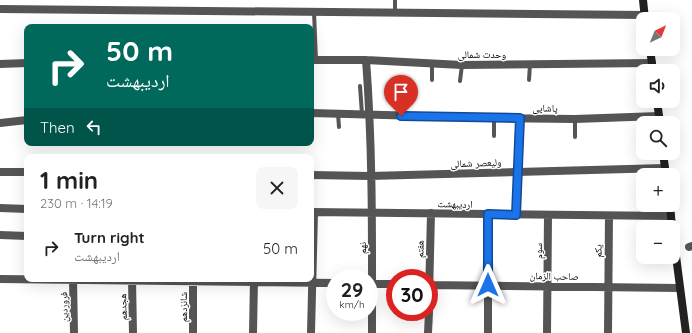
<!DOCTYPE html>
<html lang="en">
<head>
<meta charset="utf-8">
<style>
	body { margin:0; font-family:Quicksand,"Noto Naskh Arabic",sans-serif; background:#f6f6f6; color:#222; height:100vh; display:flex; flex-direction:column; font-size:15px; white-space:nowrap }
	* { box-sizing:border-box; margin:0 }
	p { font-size:13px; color:#767676 }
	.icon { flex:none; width:22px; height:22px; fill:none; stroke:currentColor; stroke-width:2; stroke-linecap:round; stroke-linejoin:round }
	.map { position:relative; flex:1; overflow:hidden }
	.drawer { position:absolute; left:24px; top:154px; width:290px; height:128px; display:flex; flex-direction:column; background:#fff; border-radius:8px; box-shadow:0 4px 16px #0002 }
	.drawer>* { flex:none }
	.banner { position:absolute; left:24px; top:24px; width:290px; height:122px; border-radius:8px; box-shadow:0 4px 16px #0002; background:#00695c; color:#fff; overflow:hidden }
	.needle { width:26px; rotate:43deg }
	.fabs { position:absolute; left:636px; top:12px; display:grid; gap:8px }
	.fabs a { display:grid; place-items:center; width:44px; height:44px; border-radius:8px; background:#fff; box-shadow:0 4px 16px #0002; font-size:20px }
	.speed { position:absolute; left:326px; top:269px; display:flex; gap:8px; font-size:20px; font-weight:700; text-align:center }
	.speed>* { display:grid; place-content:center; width:52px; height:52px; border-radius:50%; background:#fff; box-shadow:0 4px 16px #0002; line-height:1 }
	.speed small { font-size:10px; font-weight:400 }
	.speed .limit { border:6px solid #d22; background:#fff; color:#111 }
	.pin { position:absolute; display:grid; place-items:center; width:34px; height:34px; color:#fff; margin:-41px -17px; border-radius:50% 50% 50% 0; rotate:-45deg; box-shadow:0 0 4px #0007 }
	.pin .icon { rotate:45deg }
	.me { position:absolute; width:44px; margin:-22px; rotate:0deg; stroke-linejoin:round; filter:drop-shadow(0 0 3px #0008) }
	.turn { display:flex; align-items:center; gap:14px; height:84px; padding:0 16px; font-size:18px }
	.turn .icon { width:52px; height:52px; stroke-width:2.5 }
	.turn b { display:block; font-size:28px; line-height:34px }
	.then { display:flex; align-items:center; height:38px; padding:0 16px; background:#0003; gap:8px; font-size:15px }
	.round { display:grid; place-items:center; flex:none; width:42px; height:42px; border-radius:8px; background:#f6f6f6 }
	.overview { display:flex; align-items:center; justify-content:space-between; height:68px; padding:0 16px }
	h1 { font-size:24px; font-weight:700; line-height:30px }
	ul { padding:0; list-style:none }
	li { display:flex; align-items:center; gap:12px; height:52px; padding:0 16px }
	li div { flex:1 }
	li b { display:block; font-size:15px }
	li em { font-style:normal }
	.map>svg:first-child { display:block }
</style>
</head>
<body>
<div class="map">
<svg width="692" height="333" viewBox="0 0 692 333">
	<rect width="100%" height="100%" fill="#fff"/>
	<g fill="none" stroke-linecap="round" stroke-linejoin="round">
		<path stroke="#555" stroke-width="4" d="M395,0v13
			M314,12l2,48
			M432,80v-17
			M529,80l1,-16
			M460,81l2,-16
			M360,86l2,28
			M338,114l1,13
			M494,118v18
			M575,119v18
			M516,214l5,-96"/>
		<path stroke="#555" stroke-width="8" d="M0,9l645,6
			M311,60h55l96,5 190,-2
			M366,60c7,91 6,182 6,273
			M0,64l27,-1
			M311,113l183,5 81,1 84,-3
			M0,123l27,-3
			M0,172h27
			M311,175l59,1 295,-8
			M0,208l27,1
			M311,212l360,4
			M0,235l27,1
			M689,247l3,-1
			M0,279l335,4
			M73,279l1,54
			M132,279l1,54
			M369,284h26
			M429,285l250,3
			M429,296l2,-83
			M193,333v-54
			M253,333l1,-54
			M311,333l3,-121
			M428,333l1,-21
			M488,333v-119
			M547,333l1,-118
			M608,333l1,-117"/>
		<path stroke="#222" stroke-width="8" d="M643,0l2,19
			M650,49l3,22
			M657,101l3,22
			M663,153l3,22
			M670,205l2,22
			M673,233l13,100"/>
	</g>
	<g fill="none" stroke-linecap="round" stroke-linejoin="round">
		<g stroke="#114b97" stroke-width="10">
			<path id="route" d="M401,116l119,2 -4,97 -28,-1v71"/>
		</g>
		<use href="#route" stroke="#1a73e8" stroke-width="7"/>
	</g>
	<g text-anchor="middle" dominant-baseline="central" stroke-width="3" stroke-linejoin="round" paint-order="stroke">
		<g font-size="10" fill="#000" stroke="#fff">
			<text x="482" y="54">وحدت شمالی</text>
			<text transform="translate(545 108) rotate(1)">پاشایی</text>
			<text transform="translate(476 163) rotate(-2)">ولیعصر شمالی</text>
			<text transform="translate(455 204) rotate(1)">اردیبهشت</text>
			<text transform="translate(362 248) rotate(-90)">نهم</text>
			<text transform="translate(420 249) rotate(-89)">هفتم</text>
			<text transform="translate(538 251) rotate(-90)">سوم</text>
			<text transform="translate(598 251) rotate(-89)">یکم</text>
			<text transform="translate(554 276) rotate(1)">صاحب الزمان</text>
			<text transform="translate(64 307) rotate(-91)">فروردین</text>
			<text transform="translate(123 307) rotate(-92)">هجدهم</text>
			<text transform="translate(183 307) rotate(-90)">شانزدهم</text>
		</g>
	</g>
</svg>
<div class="fabs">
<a><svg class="needle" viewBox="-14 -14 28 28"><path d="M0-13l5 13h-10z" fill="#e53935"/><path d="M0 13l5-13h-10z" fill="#767676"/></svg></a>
<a><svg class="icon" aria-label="sound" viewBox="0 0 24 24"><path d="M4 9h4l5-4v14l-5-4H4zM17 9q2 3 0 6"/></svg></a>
<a><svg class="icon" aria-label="search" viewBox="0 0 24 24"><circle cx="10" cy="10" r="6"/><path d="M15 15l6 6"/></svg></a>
<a>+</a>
<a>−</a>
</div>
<div class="speed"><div>29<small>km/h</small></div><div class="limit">30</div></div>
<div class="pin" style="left:401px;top:116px;background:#d93025"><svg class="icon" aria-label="arrive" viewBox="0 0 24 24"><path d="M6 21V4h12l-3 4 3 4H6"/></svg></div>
<svg class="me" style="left:488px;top:285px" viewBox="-20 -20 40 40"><path d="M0-17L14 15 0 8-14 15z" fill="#1a73e8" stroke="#fff" stroke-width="4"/></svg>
<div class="banner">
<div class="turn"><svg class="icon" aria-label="right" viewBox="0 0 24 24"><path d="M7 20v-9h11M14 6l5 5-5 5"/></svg><div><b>50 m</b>اردیبهشت</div></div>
<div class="then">Then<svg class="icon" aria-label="left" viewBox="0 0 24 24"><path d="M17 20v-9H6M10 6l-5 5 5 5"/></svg></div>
</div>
<section class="drawer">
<div class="overview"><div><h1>1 min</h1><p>230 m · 14:19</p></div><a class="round"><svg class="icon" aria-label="close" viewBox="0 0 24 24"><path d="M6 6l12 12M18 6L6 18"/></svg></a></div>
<ul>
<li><svg class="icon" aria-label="right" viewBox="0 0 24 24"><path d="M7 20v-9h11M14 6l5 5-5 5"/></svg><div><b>Turn right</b><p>اردیبهشت</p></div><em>50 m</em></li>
</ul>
</section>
</div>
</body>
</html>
